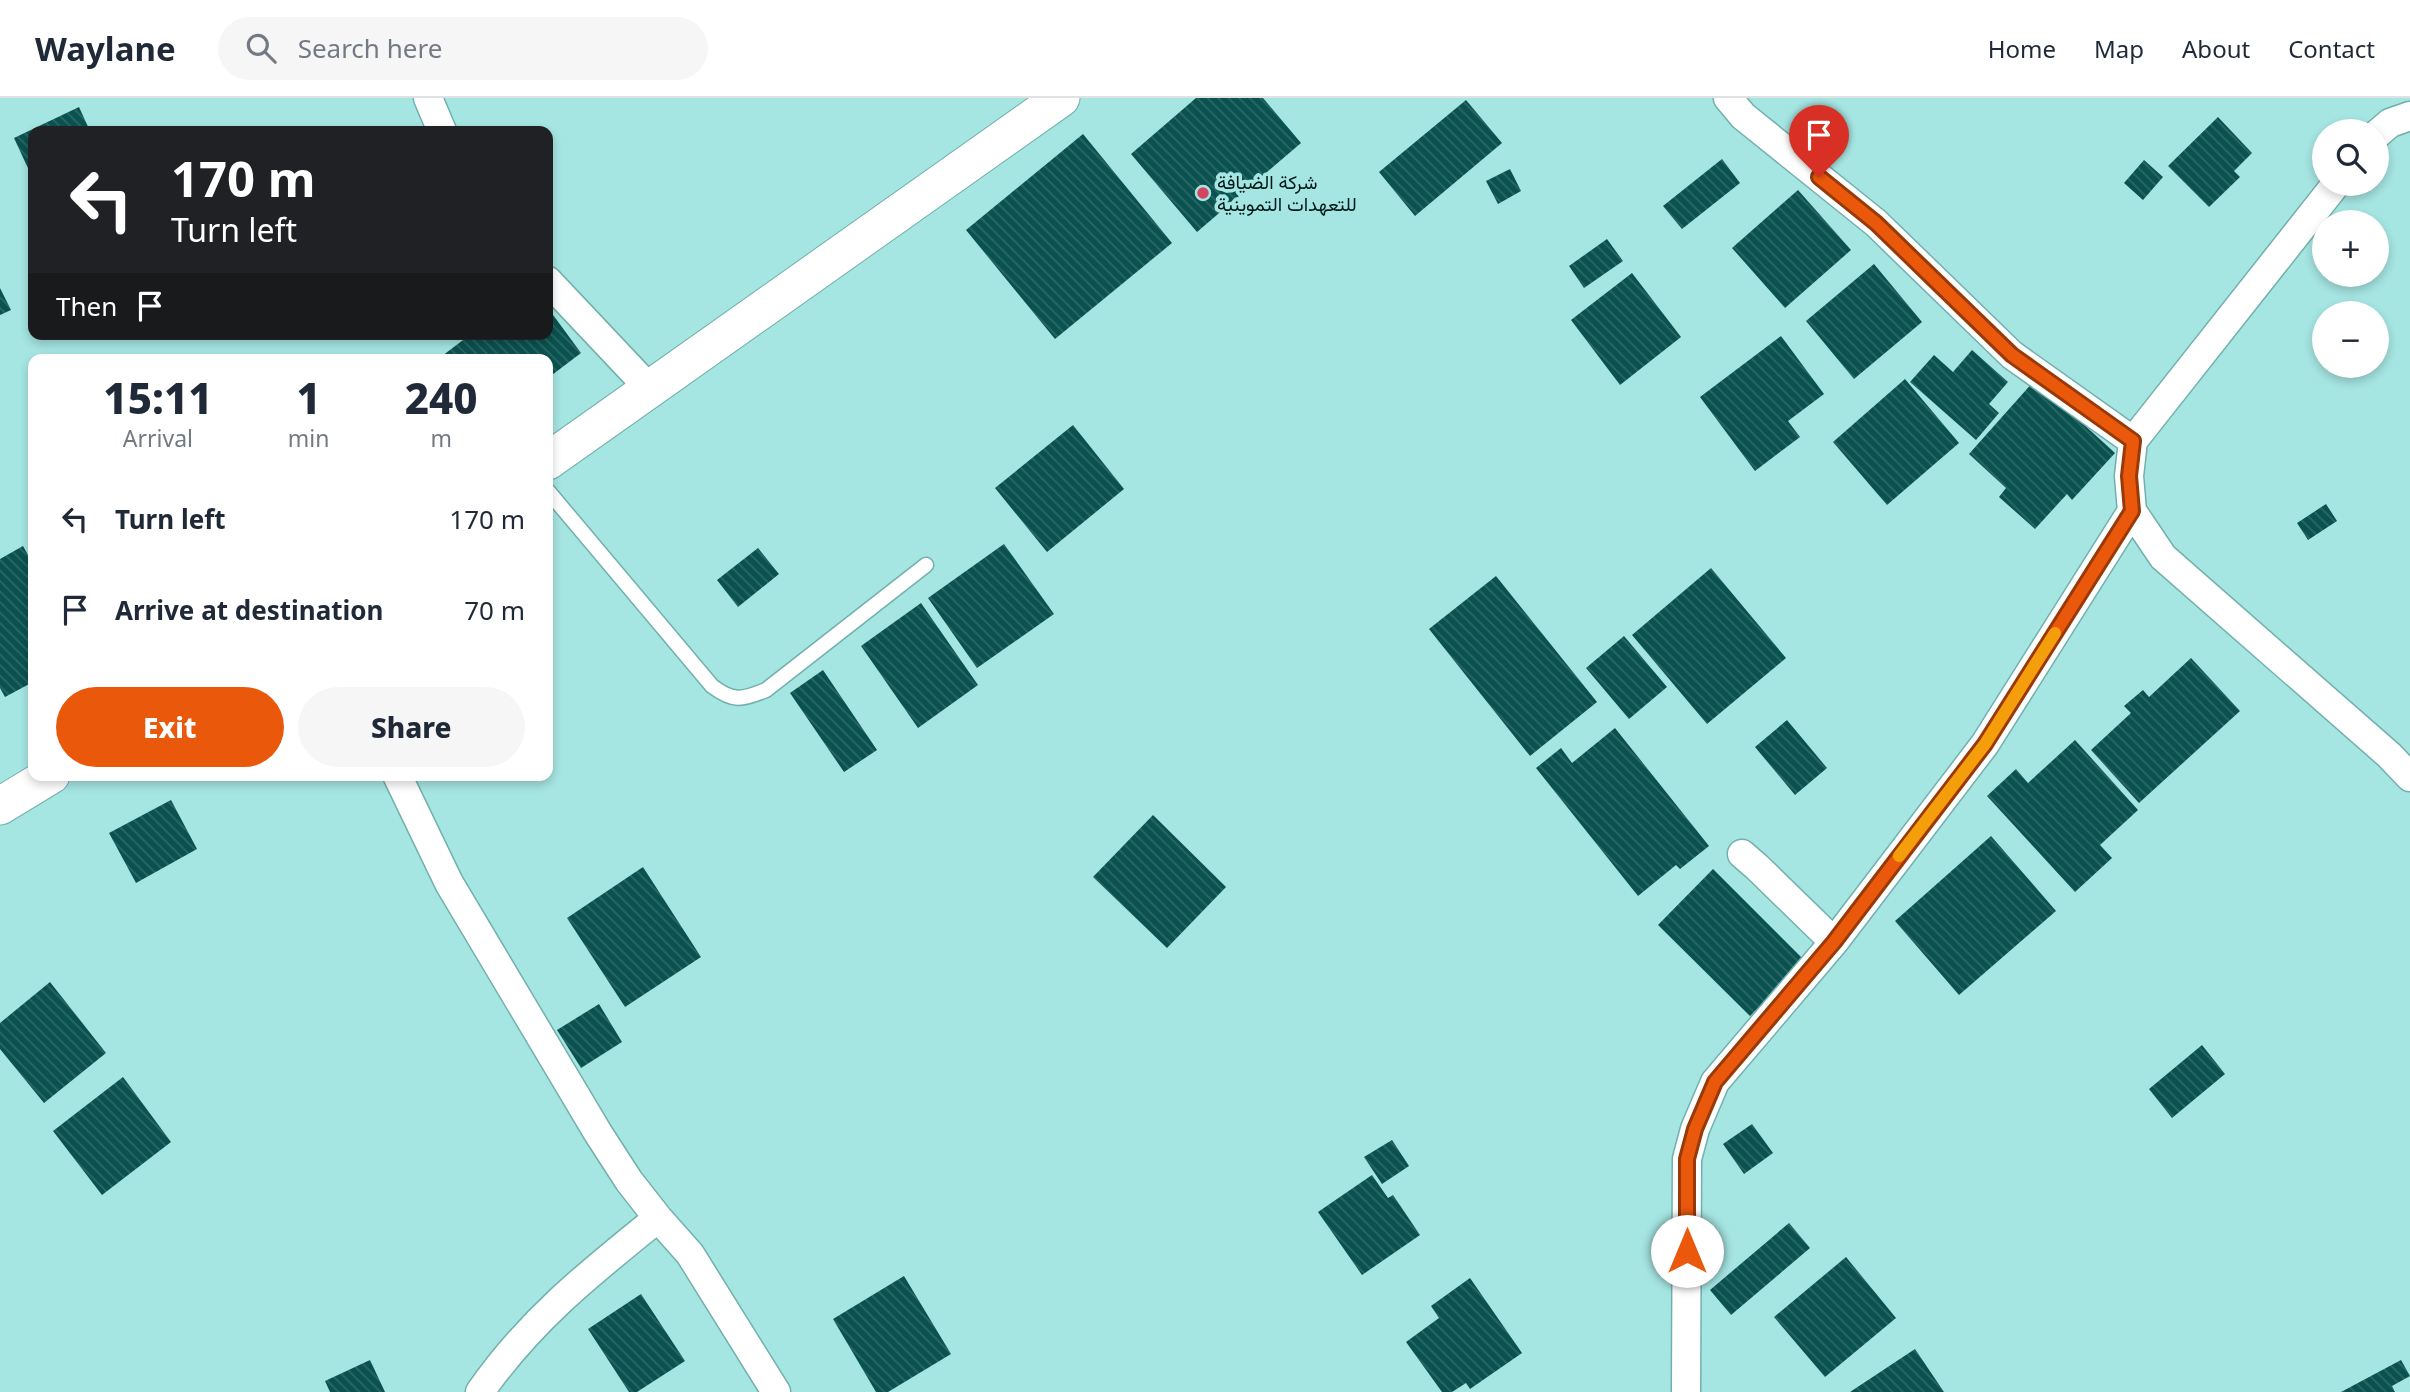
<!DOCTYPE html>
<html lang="en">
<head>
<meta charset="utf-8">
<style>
	body { margin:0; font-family:"Noto Sans",Vazirmatn,sans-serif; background:#f6f6f7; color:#1f2937; height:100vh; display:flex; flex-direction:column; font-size:26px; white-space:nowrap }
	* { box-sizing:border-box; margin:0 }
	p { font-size:23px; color:#747a83 }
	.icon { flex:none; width:38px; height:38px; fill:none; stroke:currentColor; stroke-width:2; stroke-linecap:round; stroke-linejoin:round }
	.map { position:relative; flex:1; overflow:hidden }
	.details { position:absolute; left:28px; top:256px; width:525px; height:427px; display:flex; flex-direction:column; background:#fff; border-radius:14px; box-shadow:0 4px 10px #0003 }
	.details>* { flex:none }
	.top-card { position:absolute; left:28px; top:28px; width:525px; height:214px; border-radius:14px; box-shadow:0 4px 10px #0003; background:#202124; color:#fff; overflow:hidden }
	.controls { position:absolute; left:2312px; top:21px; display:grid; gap:14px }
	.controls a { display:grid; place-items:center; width:77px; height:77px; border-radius:50%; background:#fff; box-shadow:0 4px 10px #0003; font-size:35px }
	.pin { position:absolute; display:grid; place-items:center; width:60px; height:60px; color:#fff; margin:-72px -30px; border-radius:50% 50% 50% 0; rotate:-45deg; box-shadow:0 0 7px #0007 }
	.pin .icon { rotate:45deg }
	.me { position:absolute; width:77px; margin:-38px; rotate:0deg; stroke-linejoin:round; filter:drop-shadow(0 0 5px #0008) }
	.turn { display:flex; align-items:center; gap:24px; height:147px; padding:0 28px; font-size:32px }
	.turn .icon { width:91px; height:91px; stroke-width:2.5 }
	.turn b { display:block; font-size:49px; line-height:60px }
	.then { display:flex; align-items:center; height:66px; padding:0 28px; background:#0003; gap:14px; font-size:26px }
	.eta { display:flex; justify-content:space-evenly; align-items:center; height:119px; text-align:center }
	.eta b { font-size:42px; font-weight:800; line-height:49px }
	.action { display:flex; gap:14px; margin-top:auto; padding:14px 28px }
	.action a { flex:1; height:80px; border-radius:42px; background:#ea580c; color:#fff; font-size:28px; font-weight:800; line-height:80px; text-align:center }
	.action a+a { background:#f6f6f7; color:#1f2937 }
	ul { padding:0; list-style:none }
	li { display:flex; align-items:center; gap:21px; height:91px; padding:0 28px }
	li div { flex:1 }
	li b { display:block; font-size:26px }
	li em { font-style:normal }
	header { display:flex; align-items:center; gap:42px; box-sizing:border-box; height:98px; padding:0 35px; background:#fff; border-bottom:2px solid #e0e1e3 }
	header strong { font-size:33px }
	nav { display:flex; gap:38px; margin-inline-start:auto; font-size:24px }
	.search { width:490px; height:63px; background:#f6f6f7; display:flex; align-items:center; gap:18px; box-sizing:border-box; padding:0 24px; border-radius:38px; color:#747a83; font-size:26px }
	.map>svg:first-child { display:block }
</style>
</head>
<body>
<header>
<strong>Waylane</strong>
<div class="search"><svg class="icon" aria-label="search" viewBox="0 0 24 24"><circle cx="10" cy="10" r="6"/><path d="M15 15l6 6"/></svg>Search here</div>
<nav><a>Home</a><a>Map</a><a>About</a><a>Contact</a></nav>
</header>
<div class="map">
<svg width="2410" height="1294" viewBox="0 0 2410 1294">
	<defs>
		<pattern id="building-back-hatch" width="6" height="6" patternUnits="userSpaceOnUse" patternTransform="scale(1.75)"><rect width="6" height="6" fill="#0a5250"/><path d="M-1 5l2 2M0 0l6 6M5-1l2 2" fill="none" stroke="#2c6765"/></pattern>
	</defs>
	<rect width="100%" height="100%" fill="#a5e5e2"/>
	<path fill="url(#building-back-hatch)" d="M1196,0h67l38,45 -104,89 -66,-78z
		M1466,2l36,43 -87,73 -36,-44z
		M79,9l11,24h-57v48l-19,-41z
		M2218,19l34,36 -18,18 6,6 -31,30 -41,-41z
		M1083,36l89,109 -117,96 -89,-109z
		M1722,61l18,24 -58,46 -19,-23z
		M2144,62l19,17 -20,23 -19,-17z
		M1510,71l11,22 -23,13 -12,-23z
		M1798,92l53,60 -66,58 -53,-60z
		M1607,141l16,22 -39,27 -15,-22z
		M1874,166l48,58 -68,57 -48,-58z
		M1632,175l49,64 -61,48 -49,-65z
		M0,190l11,22 -11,5z
		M548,210l33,45 -33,25v-19h-110l33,-25h77z
		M1781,238l43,58 -36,27 12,16 -45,34 -55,-74z
		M1972,252l36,32 -19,22 10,9 -23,27 -66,-58 24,-27 19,17z
		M1905,281l54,64 -72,62 -54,-63z
		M2035,282l80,73 -43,47 -5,-6 -32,35 -36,-32 7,-9 -37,-34z
		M1073,327l51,64 -77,63 -52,-64z
		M2326,406l11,17 -29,19 -11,-17z
		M1004,446l50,70 -77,54 -49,-70z
		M23,448l10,18v118l-28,15 -5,-9v-129z
		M758,450l21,26 -41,33 -21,-27z
		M1711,470l75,90 -79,66 -75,-89z
		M1496,478l101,126 -67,54 -101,-127z
		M921,505l57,82 -60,43 -57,-82z
		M1624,538l43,51 -38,32 -43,-51z
		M2191,560l49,53 -101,92 -48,-53 40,-37 -7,-7 19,-16 6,7z
		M823,572l54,80 -33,22 -54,-79z
		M1787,622l40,48 -32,27 -40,-48z
		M1615,630l94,118 -29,23 -4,-4 -38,31 -102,-128 25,-20 11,15z
		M2075,642l63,70 -38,35 12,13 -37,34 -88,-96 29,-27 12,14z
		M171,702l26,49 -61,34 -27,-50z
		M1153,717l73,72 -59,61 -74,-71z
		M1991,738l65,75 -97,84 -64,-74z
		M643,769l58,90 -76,50 -58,-89z
		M1713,771l92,92 -55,55 -92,-91z
		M50,884l56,71 -62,50 -44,-54v-26z
		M599,906l23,38 -41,26 -24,-38z
		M2202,947l23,29 -53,44 -23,-29z
		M123,979l48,65 -69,53 -49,-64z
		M1752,1026l21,29 -29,21 -21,-30z
		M1392,1042l17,26 -27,18 -18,-27z
		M1372,1077l16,23 5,-3 27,40 -58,40 -44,-63z
		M1789,1125l21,25 -79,67 -21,-25z
		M1846,1159l50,61 -71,59 -51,-60z
		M904,1178l47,78 -63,38h-12l-43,-73z
		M1470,1180l52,75 -52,36 -4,-6 -14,9h-10l-36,-50 33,-24 -8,-12z
		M641,1196l44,67 -48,31h-8l-41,-63z
		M1915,1251l29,43h-94z
		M370,1262l15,32h-55l-5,-11z
		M2401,1262l9,16 -18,10 3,6h-54z"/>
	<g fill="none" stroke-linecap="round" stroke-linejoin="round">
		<g stroke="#72b0ae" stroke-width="17">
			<path id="service" d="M548,393l164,195c21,16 30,14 54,4l160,-125"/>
		</g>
		<g stroke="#72b0ae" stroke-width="31">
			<path id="minor" d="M428,0l14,33
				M1728,0l15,18 133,107 136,132 121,86
				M2376,37l14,-12 20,-7
				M548,183l101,107
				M2132,413l31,46 226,198 21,22
				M397,677l52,108 149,250 31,48 29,37 32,36 86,138
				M1742,756l15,13 77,75
				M480,1294c50,-72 111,-120 178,-174
				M1686,1294l1,-233 8,-30 20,-47 119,-140 151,-198 147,-233 -3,-35 4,-35 203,-257"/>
		</g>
		<g stroke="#72b0ae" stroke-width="39">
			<path id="tertiary" d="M548,363l513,-363
				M0,708l51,-31"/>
		</g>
		<use href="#service" stroke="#fff" stroke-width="14"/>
		<use href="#minor" stroke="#fff" stroke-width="28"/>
		<use href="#tertiary" stroke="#fff" stroke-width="37"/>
	</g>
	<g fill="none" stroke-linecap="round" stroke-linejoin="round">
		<g stroke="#983908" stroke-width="18">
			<path id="route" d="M1687,1153v-92l8,-30 20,-47 119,-140 151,-198 147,-233 -3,-35 4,-35 -121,-86 -136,-132 -57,-46"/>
		</g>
		<use href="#route" stroke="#ea580c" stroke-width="12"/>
		<path stroke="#f59e0b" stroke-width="12" d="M1899,758l86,-112 70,-111"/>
	</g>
	<circle fill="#d54461" stroke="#a5e5e2" stroke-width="2.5" cx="1203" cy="95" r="7"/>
	<g text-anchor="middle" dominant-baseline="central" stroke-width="7" stroke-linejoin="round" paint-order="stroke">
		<g font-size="19" fill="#011a19" stroke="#a5e5e2" text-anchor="start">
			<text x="1217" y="84">شركة الضيافة<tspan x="1217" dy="22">للتعهدات التموينية</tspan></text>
		</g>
	</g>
</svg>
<div class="controls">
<a><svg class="icon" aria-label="search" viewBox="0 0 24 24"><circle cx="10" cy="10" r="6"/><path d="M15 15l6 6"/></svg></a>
<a>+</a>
<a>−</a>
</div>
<div class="pin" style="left:1819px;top:79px;background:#d93025"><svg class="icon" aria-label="arrive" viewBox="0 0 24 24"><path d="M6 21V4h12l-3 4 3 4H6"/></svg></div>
<svg class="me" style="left:1687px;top:1153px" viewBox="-20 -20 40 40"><circle r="19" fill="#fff"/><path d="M0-13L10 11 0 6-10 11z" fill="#ea580c"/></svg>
<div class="top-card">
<div class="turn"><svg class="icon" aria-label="left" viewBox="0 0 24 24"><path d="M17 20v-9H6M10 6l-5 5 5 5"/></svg><div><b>170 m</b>Turn left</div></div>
<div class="then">Then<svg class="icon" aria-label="arrive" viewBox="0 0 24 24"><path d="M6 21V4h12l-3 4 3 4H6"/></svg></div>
</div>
<section class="details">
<div class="eta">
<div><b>15:11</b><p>Arrival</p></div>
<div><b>1</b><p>min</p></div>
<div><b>240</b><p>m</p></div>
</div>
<ul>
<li><svg class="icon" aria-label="left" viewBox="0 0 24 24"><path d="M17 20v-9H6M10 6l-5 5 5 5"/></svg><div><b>Turn left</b></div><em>170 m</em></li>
<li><svg class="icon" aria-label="arrive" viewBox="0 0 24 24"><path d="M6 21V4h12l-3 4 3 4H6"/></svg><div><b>Arrive at destination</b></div><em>70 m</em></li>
</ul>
<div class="action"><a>Exit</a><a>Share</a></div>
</section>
</div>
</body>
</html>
